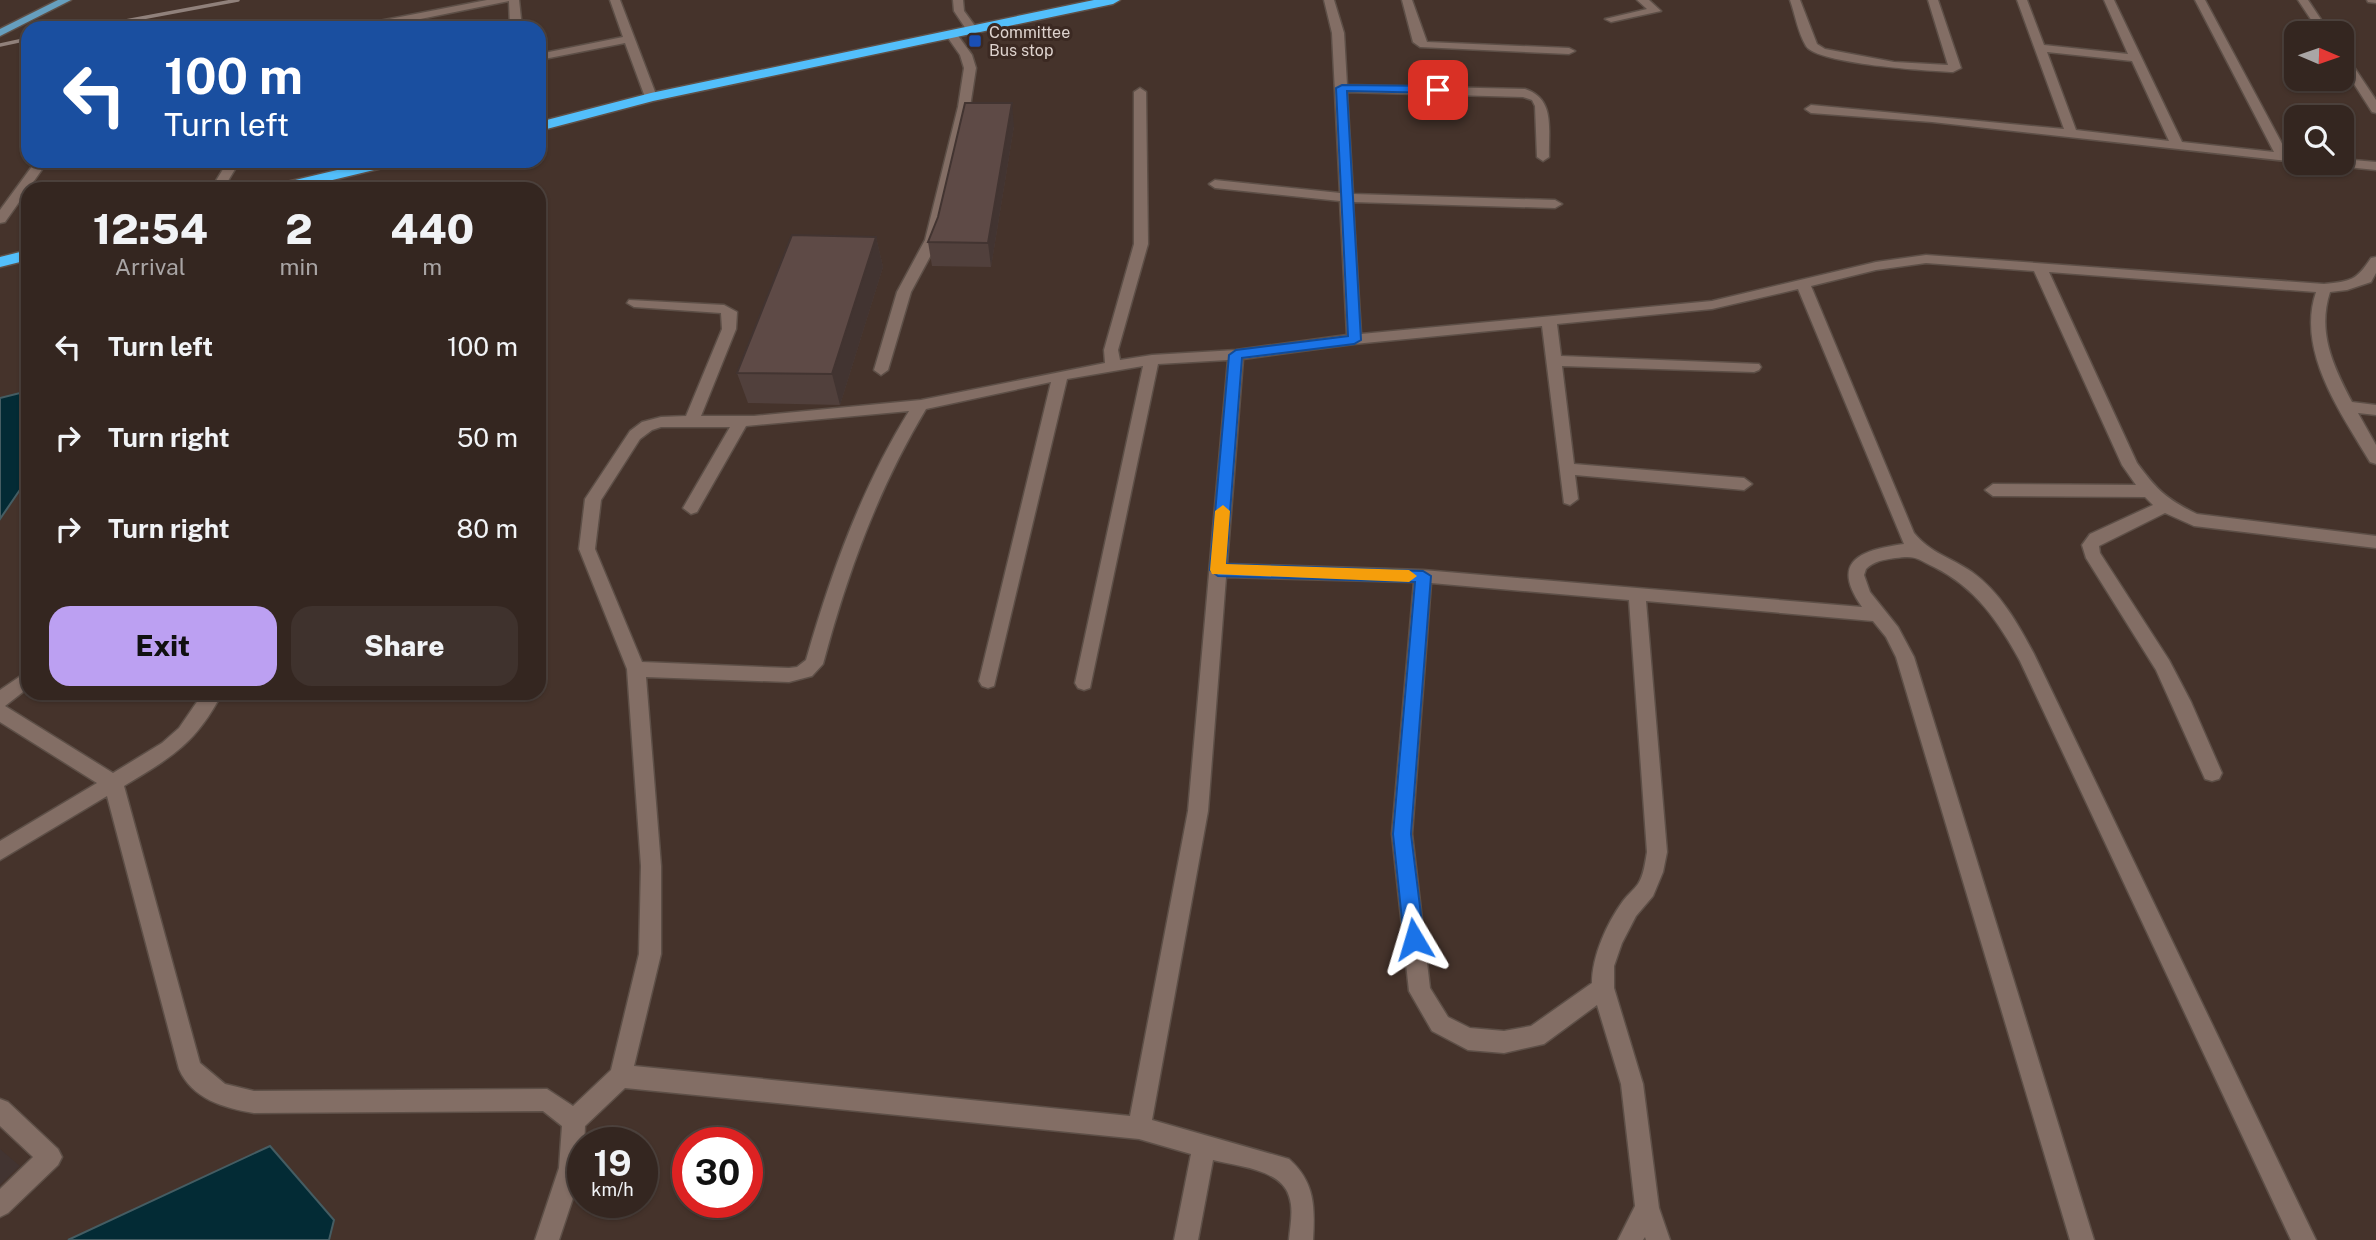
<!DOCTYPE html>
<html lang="en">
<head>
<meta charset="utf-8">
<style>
	body { margin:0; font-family:"Public Sans",sans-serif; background:#3f322d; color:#f1f3f6; height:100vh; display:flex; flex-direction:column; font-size:26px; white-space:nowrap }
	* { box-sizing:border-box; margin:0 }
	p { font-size:23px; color:#a9a5a5 }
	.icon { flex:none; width:38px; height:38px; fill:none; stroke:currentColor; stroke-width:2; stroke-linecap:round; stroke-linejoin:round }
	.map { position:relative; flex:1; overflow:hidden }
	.drawer { position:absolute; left:21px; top:182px; width:525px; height:518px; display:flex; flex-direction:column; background:#342620; border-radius:21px; box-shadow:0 2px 5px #0004,0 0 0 2px #4e433e }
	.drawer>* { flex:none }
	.guide { position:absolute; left:21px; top:21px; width:525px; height:147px; border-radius:21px; box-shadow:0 2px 5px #0004,0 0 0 2px #4e433e; background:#1a4fa0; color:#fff; overflow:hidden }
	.needle { width:46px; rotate:92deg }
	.fabs { position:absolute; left:2284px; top:21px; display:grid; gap:14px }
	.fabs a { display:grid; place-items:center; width:70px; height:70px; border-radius:14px; background:#342620; box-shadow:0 2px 5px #0004,0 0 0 2px #4e433e; font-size:35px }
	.speed { position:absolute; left:567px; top:1127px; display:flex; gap:14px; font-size:35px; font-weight:700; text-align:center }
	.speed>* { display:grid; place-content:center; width:91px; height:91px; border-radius:50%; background:#342620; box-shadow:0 2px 5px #0004,0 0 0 2px #4e433e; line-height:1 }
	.speed small { font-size:18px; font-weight:400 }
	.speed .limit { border:10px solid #d22; background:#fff; color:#111 }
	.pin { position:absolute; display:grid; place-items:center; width:60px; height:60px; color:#fff; margin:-30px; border-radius:14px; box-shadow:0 4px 10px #0006 }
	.me { position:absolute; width:77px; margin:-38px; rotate:353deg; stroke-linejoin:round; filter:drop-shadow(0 0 5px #0008) }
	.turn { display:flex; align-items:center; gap:24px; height:147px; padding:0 28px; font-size:32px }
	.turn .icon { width:91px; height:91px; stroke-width:2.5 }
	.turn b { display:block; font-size:49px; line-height:60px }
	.eta { display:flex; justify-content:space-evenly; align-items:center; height:119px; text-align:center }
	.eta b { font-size:42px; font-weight:800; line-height:49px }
	.button { display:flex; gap:14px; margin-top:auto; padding:14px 28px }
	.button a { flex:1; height:80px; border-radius:21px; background:#bca0f2; color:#111; font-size:28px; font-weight:800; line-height:80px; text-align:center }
	.button a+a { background:#3f322d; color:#f1f3f6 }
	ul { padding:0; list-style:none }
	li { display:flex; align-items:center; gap:21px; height:91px; padding:0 28px }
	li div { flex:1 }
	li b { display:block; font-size:26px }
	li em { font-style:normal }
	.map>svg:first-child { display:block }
</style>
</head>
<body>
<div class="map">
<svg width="2376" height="1240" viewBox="0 0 2376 1240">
	<rect width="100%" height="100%" fill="#45332b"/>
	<path fill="#032b35" stroke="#455d63" stroke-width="2" d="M28,391v87l-28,41v-121z
		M270,1146l64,74 -5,20h-261z"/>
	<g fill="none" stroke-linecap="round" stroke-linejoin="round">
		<g stroke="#5d4f47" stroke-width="3">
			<path id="minor" d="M487,0h32l3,28h-12l-1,-27 -133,27 -13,-2 6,-3z
				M610,0h10l37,97 -2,3 -10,-3 -20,-54 -86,17v-6l84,-17z
				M953,0h10l1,11 14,19 -2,2h-8l-14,-21z
				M1324,0h10l10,33 3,52 178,4c31,10 23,41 24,68l-6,4 -6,-4 -2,-51 -3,-6 -9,-3 -176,-5 6,102 202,6 7,4 -7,4 -202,-6 8,132 351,-33 164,-39 50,-7 398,29c27,-3 32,-3 47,-26l5,-1v16l-5,9 -24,8 -17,2c-13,40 3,74 22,110l24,3v10l-18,-2 18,32v19l-6,-2c-29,-49 -74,-111 -54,-170l-267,-20 88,191c20,27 29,36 60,51l179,22v12l-182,-22 -29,-13 -66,33 1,7 69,107 22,42 31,71 -3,6 -7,2 -7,-2 -49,-109 -70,-112 -4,-13 8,-11 63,-29 -8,-8 -152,-1 -8,-6 8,-6 143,1 -14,-20 -88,-194 -108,-8 -50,7 -65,16 103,247c16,20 38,25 58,39 29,21 46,52 62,82l282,586h-25l-271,-579c-22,-40 -44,-73 -86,-94 -18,-9 -18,-12 -39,-9 -12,2 -21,3 -29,11l-2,6 6,17 28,35 16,30 180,583h-24l-174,-583 -10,-20 -13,-16 -227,-20 21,251 -4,20 -10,24 -17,20 -14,27 -8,23v22l29,96 16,124 11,32h-24l-1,-3 -2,3h-25l17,-34 -14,-122 -24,-79 -53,39 -40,9 -36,-3 -36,-19 -23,-40 -17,-157 22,-252 -188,-5 -18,234 -56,309 137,39c26,23 26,48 24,81h-24c1,-14 5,-30 0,-44 -8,-27 -53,-30 -76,-36l-15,80h-24l17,-86 -52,-15 -514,-51 -40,38 -2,42 -24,72h-24l24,-72 3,-42 -19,-15 -289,2c-30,-5 -62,-14 -75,-44l-72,-273 -107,64v-19l97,-58 -97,-61v-32l28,-19v17l-23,18 108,67 49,-30 17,-15 24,-35h19c-26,51 -52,65 -98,93l76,277 25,21 29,7 293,-2 26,17 38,-36 28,-116 2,-88 -14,-197 -48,-120 6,-50 45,-68 12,-9 19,-5 25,-1 36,-87 -1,-16 -87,-6 -7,-4 2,-3 95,5 13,7 -1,17 -35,87h53l167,-16 184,-37 -1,-13 30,-106v-152l6,-4 6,4 2,152 -30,106 2,10 32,-5 84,-5 111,-15 -7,-134 -125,-13 -6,-4 6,-4 125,13 -8,-160zM1798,289l106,255c-42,6 -75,16 -42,63l-439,-37 -196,-6 16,-205 111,-15 188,-18 22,177 6,2 8,-6 -3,-24 169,15 8,-6 -8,-6 -170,-14 -12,-98 192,6 5,-2 2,-3 -2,-3 -198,-8 -4,-32 155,-15zM1228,360l-40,451 -58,305 -496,-50 27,-112v-88l-15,-189 143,5 23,-6 11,-12c24,-90 55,-175 103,-255l125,-27 -72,299 3,5 6,2 6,-2 73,-307 76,-13 -68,317 3,5 6,2 6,-2 68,-324zM909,411c-48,78 -78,162 -103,249l-9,7 -8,1 -147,-6 -47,-113 6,-49 39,-61 12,-9 9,-3h69l-47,81 8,6 6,-2 49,-86zM1431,583l198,17 18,252c-2,11 -3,23 -9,32 -4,6 -11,11 -15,17 -16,22 -31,55 -31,82l-61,43 -27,5 -34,-3 -22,-11 -18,-29 -18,-154z
				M1402,0h10l15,42 142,6 6,3 -6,3 -149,-7 -7,-5z
				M1637,0h12l12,11 -50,11 -6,-3 42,-10z
				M1790,0h10l17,44 8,5 69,13 54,3 -20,-65h10l23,68 -8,4c-24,-1 -136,-8 -147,-26 -8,-13 -11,-32 -16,-46z
				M2017,0h10l17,45 84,9 -24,-54h10l68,142 92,10 -79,-152h10l82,153 9,1v8l-364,-40 -121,-9 -6,-4 6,-4 253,24zM2047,52l85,9 37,80 -93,-11z
				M2298,0h10l22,33h-10z
				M2367,0h9v3l-8,-1z
				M952,32l4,1 16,22 4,13 -6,39 -31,133 -28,52 -23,78 -7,5 -7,-5 23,-78 28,-52 33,-133 6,-39 -4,-13 -14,-20z
				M2342,54l4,1 30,45v13l-4,-1 -30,-47z
				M2342,159l34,3v8l-39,-4 -2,-3h7z
				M36,161h12l-43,61 -5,1v-13z
				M228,161h12l-17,28h-12z
				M0,1099l8,3 50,47 4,8 -4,8 -50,48 -8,4v-28l33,-32 -33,-31z"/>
		</g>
		<g stroke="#5d4f47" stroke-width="3">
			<path id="major" d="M58,0h13l-71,36v-7z"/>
		</g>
		<g stroke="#5d4f47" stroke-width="3">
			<path id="highway" d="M1094,0h26l-7,4 -460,97 -114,30v-9l112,-29z
				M375,161h27l-3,3 -104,25h-28l3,-3z
				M28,250v10l-28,7v-10z"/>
		</g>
		<use href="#minor" fill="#836e65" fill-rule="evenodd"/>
		<use href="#major" fill="#669fbf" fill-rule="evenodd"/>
		<use href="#highway" fill="#53bffb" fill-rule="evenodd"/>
		<path stroke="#90817b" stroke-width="3.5" d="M88,28l150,-28
			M0,45l28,-6"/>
	</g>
	<path fill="#51403c" d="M1014,126l-23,141 -59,-1 -4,-24z
		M876,237l7,30 -43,138 -92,-2 -11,-30z"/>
	<path fill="#423431" d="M1012,103l2,23 -23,141 -3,-24z
		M876,237l7,30 -43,138 -8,-31z
		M0,1149l20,17 -20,19z"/>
	<path fill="#5e4a46" stroke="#423431" stroke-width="2" d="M965,103h47l-24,140 -60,-1 10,-25z
		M792,235l84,2 -44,137 -95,-1z"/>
	<path fill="#1a73e8" stroke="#114b97" stroke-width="2" d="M1342,85l96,1 6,4 -6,3 -91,-2 14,249 -7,4 -112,14 -16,206 197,7 8,5 -20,258 13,105 -3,6 -7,3 -7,-3 -3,-6 -11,-105 22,-252 -197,-6 -8,-6 19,-215 7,-5 112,-14 -12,-248z"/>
	<path fill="#f59e0b" d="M1223,505l7,6 -4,53 183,6 8,6 -8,6 -197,-8 -2,-4 5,-59z"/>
	<rect fill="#1a4fb4" stroke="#3b2922" stroke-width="2.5" x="968" y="34" width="14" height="14" rx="3.5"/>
	<g text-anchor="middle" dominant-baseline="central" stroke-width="6" stroke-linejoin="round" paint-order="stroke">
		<g font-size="16" fill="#ded3ce" stroke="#3b2922" text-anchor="start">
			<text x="989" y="32">Committee<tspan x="989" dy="18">Bus stop</tspan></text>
		</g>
	</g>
</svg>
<div class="fabs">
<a><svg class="needle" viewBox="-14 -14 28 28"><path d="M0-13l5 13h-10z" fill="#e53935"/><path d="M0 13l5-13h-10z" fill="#a9a5a5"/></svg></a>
<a><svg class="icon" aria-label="search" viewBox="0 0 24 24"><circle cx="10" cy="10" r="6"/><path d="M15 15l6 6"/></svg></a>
</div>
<div class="speed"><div>19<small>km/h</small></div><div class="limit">30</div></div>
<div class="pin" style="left:1438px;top:90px;background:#d93025"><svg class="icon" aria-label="arrive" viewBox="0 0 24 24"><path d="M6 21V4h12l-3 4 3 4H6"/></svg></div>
<svg class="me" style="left:1414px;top:939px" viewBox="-20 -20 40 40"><path d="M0-17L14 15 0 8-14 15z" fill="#1a73e8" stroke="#fff" stroke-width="4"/></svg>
<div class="guide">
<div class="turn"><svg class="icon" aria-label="left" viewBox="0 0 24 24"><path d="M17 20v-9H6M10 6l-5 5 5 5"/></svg><div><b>100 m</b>Turn left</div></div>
</div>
<section class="drawer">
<div class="eta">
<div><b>12:54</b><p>Arrival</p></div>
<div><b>2</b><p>min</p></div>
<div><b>440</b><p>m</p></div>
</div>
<ul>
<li><svg class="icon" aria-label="left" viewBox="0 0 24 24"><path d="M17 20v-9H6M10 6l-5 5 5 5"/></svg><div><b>Turn left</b></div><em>100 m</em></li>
<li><svg class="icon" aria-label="right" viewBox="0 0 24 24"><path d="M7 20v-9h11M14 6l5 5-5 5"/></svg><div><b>Turn right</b></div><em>50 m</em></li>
<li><svg class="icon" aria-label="right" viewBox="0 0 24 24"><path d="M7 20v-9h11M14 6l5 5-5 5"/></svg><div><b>Turn right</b></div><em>80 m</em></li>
</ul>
<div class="button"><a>Exit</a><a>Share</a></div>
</section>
</div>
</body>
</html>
